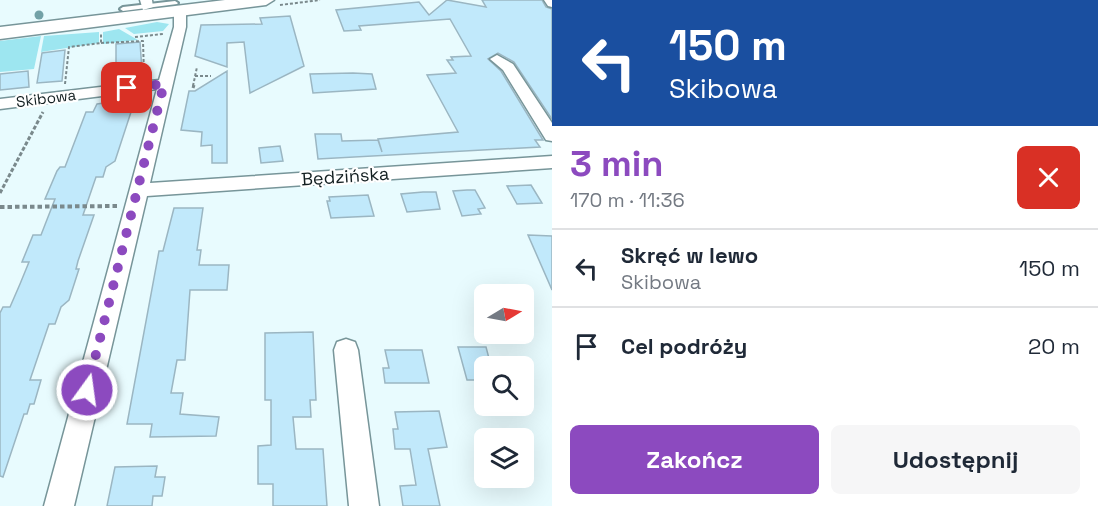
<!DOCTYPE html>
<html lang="pl">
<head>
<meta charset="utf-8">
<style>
	body { margin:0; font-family:"Space Grotesk",sans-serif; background:#f6f6f7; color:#1f2937; height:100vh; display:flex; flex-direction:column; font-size:22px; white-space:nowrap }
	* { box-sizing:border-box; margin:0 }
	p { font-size:20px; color:#747a83 }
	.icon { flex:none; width:33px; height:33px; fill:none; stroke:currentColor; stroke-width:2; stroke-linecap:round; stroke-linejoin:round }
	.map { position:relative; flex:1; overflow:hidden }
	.panel { display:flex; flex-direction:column; background:#fff; width:546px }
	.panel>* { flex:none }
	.hud { background:#1a4fa0; color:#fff; overflow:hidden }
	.needle { width:39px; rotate:80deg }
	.fabs { position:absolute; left:474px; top:284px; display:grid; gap:12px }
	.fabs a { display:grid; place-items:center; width:60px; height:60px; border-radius:9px; background:#fff; box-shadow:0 6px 24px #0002; font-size:30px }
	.pin { position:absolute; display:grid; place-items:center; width:51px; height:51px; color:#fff; margin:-26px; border-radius:12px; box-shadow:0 3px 9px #0006 }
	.me { position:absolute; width:66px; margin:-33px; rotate:14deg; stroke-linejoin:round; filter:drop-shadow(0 0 4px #0008) }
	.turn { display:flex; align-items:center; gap:21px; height:126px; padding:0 18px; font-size:27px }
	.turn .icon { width:78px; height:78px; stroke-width:2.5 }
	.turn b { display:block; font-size:42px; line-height:51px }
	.round { display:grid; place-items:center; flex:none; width:63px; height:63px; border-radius:9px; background:#f6f6f7 }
	.summary { display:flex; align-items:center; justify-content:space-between; height:102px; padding:0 18px }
	h1 { font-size:36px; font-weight:600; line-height:45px; color:#8c4abf }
	.action { display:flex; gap:12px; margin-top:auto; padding:12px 18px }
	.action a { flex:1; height:69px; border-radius:9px; background:#8c4abf; color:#fff; font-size:24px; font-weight:600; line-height:69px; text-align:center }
	.action a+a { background:#f6f6f7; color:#1f2937 }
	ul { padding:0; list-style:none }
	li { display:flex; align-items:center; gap:18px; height:78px; padding:0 18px; border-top:2px solid #e0e1e3 }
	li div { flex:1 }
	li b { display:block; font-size:22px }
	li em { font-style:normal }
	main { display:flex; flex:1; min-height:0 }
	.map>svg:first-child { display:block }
</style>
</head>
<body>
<main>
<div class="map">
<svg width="552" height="506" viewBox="0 0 552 506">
	<rect width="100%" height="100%" fill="#e8fbfe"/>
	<path fill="#9de6f0" d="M157,22l12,2 -6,7 -29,3 -9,-6z
		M119,29l19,11 -35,4v-12z
		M99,32v11l-58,9 3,-16z
		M41,36l-7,33 -34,3v-31z"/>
	<path fill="#c1e9fb" stroke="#9bb6c2" stroke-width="1.5" d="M447,0l39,7 -4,-7h60l4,7 6,2v110l-38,-57 -16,-9 -10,6 13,12 42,69h-8l5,7 -222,12 -3,-25h26l1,7 36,-1 4,12 -4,-13 80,-7 -31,-57 29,-2 -9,-13h6l-2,-3 20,-1 -21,-37 -91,7 2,4 -17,1 -8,-21 83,-8 10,13z
		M290,16l14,50 -54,27 -6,-51 -17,1v24l-32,-11 6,-31 61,-1 -2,-6z
		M140,42l2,29 -26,3v-30z
		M65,50l-3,31 -25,2 5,-30z
		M28,71l1,16 -29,3v-16z
		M227,71v92h-15v-18l-11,1 1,-14 -21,-2 8,-39h6z
		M353,73l19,1 4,15 -63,4 -3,-19z
		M111,102l19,1 -2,6h4l-17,52 -9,6 -3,10h-7l-13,38h11l-16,46 -2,8h3l-10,31 -8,7 -6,17h-6l-19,56h11l-7,24h-4l-3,10h-3l-21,63 -3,-1v-163l3,-6h7l10,-23 9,-22h-7l11,-27h8l14,-36h-10l12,-28 3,-4h5l21,-55h7l4,-8z
		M280,146l3,15 -22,2 -2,-15z
		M531,185l11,18 -25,1 -10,-18z
		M467,190h8l10,18 -7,1 3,5 -19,2 -9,-25z
		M423,192h13l4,17 -33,3 -6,-18z
		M368,195l6,21 -43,2 -4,-17h3l-1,-4z
		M174,208h29l-6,42h4l-2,15h30l-2,25h-37l-5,70h-8l-6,33h12l-3,21 39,3 -3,19 -66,1 2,-13h-25l32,-173h4z
		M528,235l24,1v54z
		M313,332l3,68h-6l1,17h-18l3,32h27l4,57h-54v-22h-15v-38l13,-1v-45h-6v-67z
		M458,347h28l5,19h-7v14h-17z
		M385,350h37l7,33h-44l-2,-15h6z
		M439,411l8,36 -19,2 12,57h-37l-3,-20 16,-1 -6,-36h-15l-2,-20h5l-3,-17z
		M157,466l-2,11h10l-3,19h-9l-1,10h-45l8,-39z"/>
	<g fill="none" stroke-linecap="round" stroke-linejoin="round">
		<g stroke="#779599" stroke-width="4">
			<path id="lane" d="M175,1l3,2 -1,1 -54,7 -3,-2 3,-2z"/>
		</g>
		<g stroke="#779599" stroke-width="3">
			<path id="street" d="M140,0h12l1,7 -10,3z
				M544,0h8v7l-4,-1z
				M180,6l6,4v17l-36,156 402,-27v12l-405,28 -73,310h-30l113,-417 -157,20v-10l159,-19 15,-53v-17z
				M497,55l16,9 39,59v18l-6,-1 -43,-70 -13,-11z
				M346,339l9,3 3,8 21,156h-30l-15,-156 3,-8z"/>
		</g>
		<g stroke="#779599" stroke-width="3">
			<path id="secondary" d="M225,0h49l-8,5 -266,34v-12z"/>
		</g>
		<path stroke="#7a898c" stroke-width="2" stroke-dasharray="3 2" stroke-linecap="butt" d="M280,5l40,-5
			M135,37l28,-3
			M101,43l42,-2 1,33
			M195,76h16
			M65,84l4,-37 32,-4v-10
			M193,86l4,-19"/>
		<path stroke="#7a898c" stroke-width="3" stroke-dasharray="4 2" stroke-linecap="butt" d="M193,88l1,-3
			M0,193l43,-81"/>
		<path stroke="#7a898c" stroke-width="4" stroke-dasharray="4.5 3" stroke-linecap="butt" d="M0,207l118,-1"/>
		<use href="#lane" fill="#fff" fill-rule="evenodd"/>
		<use href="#street" fill="#fff" fill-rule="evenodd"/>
		<use href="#secondary" fill="#fff" fill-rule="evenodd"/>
	</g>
	<circle fill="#72a1a7" cx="39" cy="15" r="4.5"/>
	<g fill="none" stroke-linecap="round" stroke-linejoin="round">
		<path stroke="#8c4abf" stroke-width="10" stroke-dasharray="0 18" d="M87,390l77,-306 -37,4"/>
	</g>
	<g text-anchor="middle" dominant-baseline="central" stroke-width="4.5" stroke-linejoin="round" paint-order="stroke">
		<g font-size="15" fill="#131f21" stroke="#fff">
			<text transform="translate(46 98) rotate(-7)">Skibowa</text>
		</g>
		<g font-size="18" fill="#131f21" stroke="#fff">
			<text transform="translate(345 176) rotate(-4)">Będzińska</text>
		</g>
	</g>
</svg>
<div class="fabs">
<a><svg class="needle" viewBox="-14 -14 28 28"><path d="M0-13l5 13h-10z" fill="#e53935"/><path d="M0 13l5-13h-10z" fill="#747a83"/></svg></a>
<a><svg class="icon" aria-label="search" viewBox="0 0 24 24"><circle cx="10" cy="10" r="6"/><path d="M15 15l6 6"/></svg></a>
<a><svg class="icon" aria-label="layers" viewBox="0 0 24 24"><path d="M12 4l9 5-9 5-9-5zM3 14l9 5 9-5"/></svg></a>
</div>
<div class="pin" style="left:127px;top:88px;background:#d93025"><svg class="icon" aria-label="arrive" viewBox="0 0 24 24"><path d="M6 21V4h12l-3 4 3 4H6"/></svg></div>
<svg class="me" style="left:87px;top:390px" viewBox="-20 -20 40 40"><circle r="17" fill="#8c4abf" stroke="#fff" stroke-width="3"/><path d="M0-11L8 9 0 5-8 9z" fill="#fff"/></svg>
</div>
<section class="panel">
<div class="hud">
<div class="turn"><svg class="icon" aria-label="left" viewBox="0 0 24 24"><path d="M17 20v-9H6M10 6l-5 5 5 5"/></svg><div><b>150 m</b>Skibowa</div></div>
</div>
<div class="summary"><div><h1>3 min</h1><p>170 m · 11:36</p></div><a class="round" style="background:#d93025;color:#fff"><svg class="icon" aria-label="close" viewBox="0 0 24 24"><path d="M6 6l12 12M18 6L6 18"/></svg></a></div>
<ul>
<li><svg class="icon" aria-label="left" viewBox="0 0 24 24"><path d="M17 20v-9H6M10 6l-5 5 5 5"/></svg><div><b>Skręć w lewo</b><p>Skibowa</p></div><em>150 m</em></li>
<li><svg class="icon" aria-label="arrive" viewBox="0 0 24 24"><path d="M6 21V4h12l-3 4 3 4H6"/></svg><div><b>Cel podróży</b></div><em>20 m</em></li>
</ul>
<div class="action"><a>Zakończ</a><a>Udostępnij</a></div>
</section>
</main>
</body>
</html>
